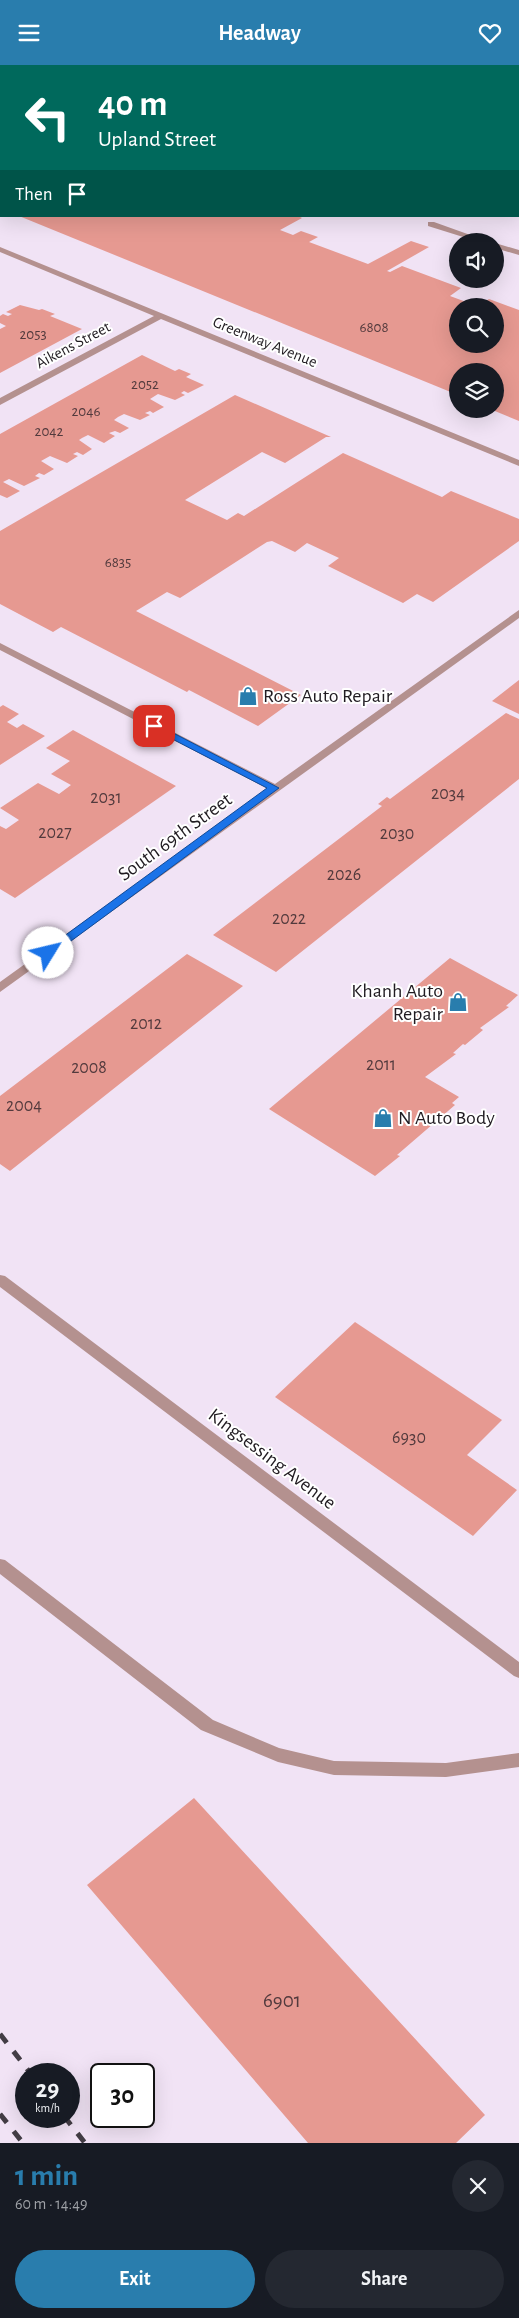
<!DOCTYPE html>
<html lang="en">
<head>
<meta charset="utf-8">
<style>
	body { margin:0; font-family:"Alegreya Sans",sans-serif; background:#242831; color:#f1f3f6; height:100vh; display:flex; flex-direction:column; font-size:19px; white-space:nowrap }
	* { box-sizing:border-box; margin:0 }
	p { font-size:16px; color:#9ea1a6 }
	.icon { flex:none; width:28px; height:28px; fill:none; stroke:currentColor; stroke-width:2; stroke-linecap:round; stroke-linejoin:round }
	.map { position:relative; height:2078px; overflow:hidden }
	.details { display:flex; flex-direction:column; background:#171b24; flex:1 }
	.details>* { flex:none }
	.hud { position:absolute; left:0px; top:0px; width:520px; height:152px; box-shadow:0 5px 20px #0002; background:#00695c; color:#fff; overflow:hidden }
	.tools { position:absolute; left:449px; top:168px; display:grid; gap:10px }
	.tools a { display:grid; place-items:center; width:55px; height:55px; border-radius:50%; background:#171b24; box-shadow:0 5px 20px #0002; font-size:25px }
	.speed { position:absolute; left:15px; top:1998px; display:flex; gap:10px; font-size:25px; font-weight:700; text-align:center }
	.speed>* { display:grid; place-content:center; width:65px; height:65px; border-radius:50%; background:#171b24; box-shadow:0 5px 20px #0002; line-height:1 }
	.speed small { font-size:12px; font-weight:400 }
	.speed .limit { border:2px solid #111; border-radius:8px; background:#fff; color:#111 }
	.pin { position:absolute; display:grid; place-items:center; width:42px; height:42px; color:#fff; margin:-21px; border-radius:10px; box-shadow:0 2px 8px #0006 }
	.me { position:absolute; width:55px; margin:-28px; rotate:54deg; stroke-linejoin:round; filter:drop-shadow(0 0 4px #0008) }
	.turn { display:flex; align-items:center; gap:18px; height:105px; padding:0 15px; font-size:22px }
	.turn .icon { width:65px; height:65px; stroke-width:2.5 }
	.turn b { display:block; font-size:35px; line-height:42px }
	.then { display:flex; align-items:center; height:48px; padding:0 15px; background:#0003; gap:10px; font-size:19px }
	.round { display:grid; place-items:center; flex:none; width:52px; height:52px; border-radius:26px; background:#242831 }
	.head { display:flex; align-items:center; justify-content:space-between; height:85px; padding:0 15px }
	h1 { font-size:30px; font-weight:700; line-height:38px; color:#297dad }
	.cta { display:flex; gap:10px; margin-top:auto; padding:10px 15px }
	.cta a { flex:1; height:58px; border-radius:30px; background:#297dad; color:#fff; font-size:20px; font-weight:700; line-height:58px; text-align:center }
	.cta a+a { background:#242831; color:#f1f3f6 }
	header { display:flex; justify-content:space-between; align-items:center; height:65px; padding:0 15px; background:#297dad; color:#fff; font-size:22px; font-weight:700 }
	.map>svg:first-child { display:block }
</style>
</head>
<body>
<header><svg class="icon" aria-label="menu" viewBox="0 0 24 24"><path d="M4 6h16M4 12h16M4 18h16"/></svg>Headway<svg class="icon" aria-label="heart" viewBox="0 0 24 24"><path d="M12 20l-8-8c-3-5 5-10 8-4 3-6 11-1 8 4z"/></svg></header>
<div class="map">
<svg width="519" height="2078" viewBox="0 0 519 2078">
	<rect width="100%" height="100%" fill="#f1e3f5"/>
	<path fill="#e69991" fill-rule="evenodd" d="M19,151h279l4,2 -22,12 13,5 8,-4 17,6 -9,5 59,22 43,-23 18,6 -42,24 3,1 12,-6 59,22 -11,8 27,10 12,-7 30,11v111l-29,-12h5v-38h-37v24zM458,241h37v38h-37z
		M20,240l19,5 3,-1 13,5 -5,2 32,13 -82,44v-44l6,-3 -6,-3v-7l3,-2 5,2 4,-2 -6,-2z
		M142,290l33,16 4,-2 12,5 -5,3 18,8 -16,8 -4,-2 -3,2 4,2 -10,5 -17,-6 -8,5 14,8 -11,6 -3,-2 -5,2 5,2 -10,5 -16,-6 -6,3 -4,3 15,8 -9,5 -5,-2 -6,2 6,3 -11,7 -16,-8 -6,3 -3,2 13,9 -9,6 -6,-3 -4,2 5,2 -11,7 -17,-7 -9,5 13,8 -10,6 -5,-2 -4,3 5,2 -16,8 -15,-7 -6,3 17,9 -13,7 -7,-3v-61z
		M235,330l96,42h-5l-41,26 -23,-11 -77,48 42,20 11,-7 6,3 99,-63 99,44 9,-6 68,28v22l-86,61 -16,-8 -14,9 -75,-37 11,-8 -32,-15 -12,9 -23,-11 -5,1 -87,56 -13,-6 -31,19 165,84 -43,31 -69,-36 -2,2 -126,-65 -8,5 -53,-28v-73z
		M519,615v34l-27,-13z
		M3,640l16,9 -12,8 10,6 6,-4 22,12 -45,29v-58z
		M506,648l13,6v60l-243,193 -63,-37 169,-129 -4,-2 9,-7 3,2z
		M73,665l103,56 -161,112 -15,-9v-63l6,3 13,-9 -19,-12 38,-25 21,11 12,-9 -20,-11 19,-13 -24,-13z
		M187,889l56,32 -233,185 -10,-7v-68z
		M450,893l68,37 -12,11 3,1 -29,21 3,2 -18,15 -2,-1 -10,9 3,1 -31,23 34,20 -7,6 3,2 -58,50 3,1 -25,20 -106,-67z
		M355,1257l147,98 -35,35 50,35 -44,46 -198,-139z
		M194,1733l291,317 -29,28h-148l-221,-258z"/>
	<g fill="none" stroke-linecap="round" stroke-linejoin="round">
		<path fill="#b4918f" fill-rule="evenodd" d="M428,157h6l53,19h-11l-48,-15z
			M495,178l24,7v5l-24,-7z
			M0,1494l5,1 208,160 66,28 55,13 112,2 73,-10v14l-73,10 -112,-2 -56,-13 -77,-32 -201,-156z"/>
		<path fill="#b4918f" fill-rule="evenodd" d="M158,0h10v1h-10z
			M0,182l519,213v6l-358,-147 -161,86v-7l154,-82 -154,-64z
			M519,545v8l-519,374v-10l268,-193 -268,-139v-7l275,141z
			M0,1210l5,1 514,386v16l-5,-2 -514,-389z"/>
		<path stroke="#433d45" stroke-width="5" stroke-dasharray="11 11" stroke-linecap="butt" d="M0,1969l31,40
			M0,2049l23,29
			M64,2051l21,27"/>
	</g>
	<path fill="#1a73e8" stroke="#114b97" d="M154,658l125,65 -227,167h-7v-5l222,-162 -116,-60 -1,-2z"/>
	<defs>
		<g id="shop-bare" transform="scale(1.5)"><path d="M-5-2.5h2.3a2.7 3.5 0 0 1 5.4 0H5L5.5 6h-11ZM-1.5-2.5h3a1.5 2.3 0 0 0-3 0Z" fill="#297dad" stroke="#fff" stroke-width="2.5" paint-order="stroke"/></g>
	</defs>
	<g fill-rule="evenodd">
		<use href="#shop-bare" x="248" y="631"/>
		<use href="#shop-bare" x="458" y="937"/>
		<use href="#shop-bare" x="383" y="1053"/>
	</g>
	<g text-anchor="middle" dominant-baseline="central" stroke-width="4" stroke-linejoin="round" paint-order="stroke">
		<g font-size="15" fill="#523a3d">
			<text x="374" y="262">6808</text>
			<text x="33" y="269">2053</text>
			<text x="145" y="319">2052</text>
			<text x="86" y="346">2046</text>
			<text x="49" y="366">2042</text>
			<text x="118" y="497">6835</text>
		</g>
		<g font-size="16" fill="#201b21" stroke="#fff">
			<text transform="translate(265 277) rotate(22)">Greenway Avenue</text>
			<text transform="translate(73 280) rotate(-28)">Aikens Street</text>
		</g>
		<g font-size="18" fill="#523a3d">
			<text x="448" y="729">2034</text>
			<text x="106" y="733">2031</text>
			<text x="55" y="768">2027</text>
			<text x="397" y="769">2030</text>
			<text x="344" y="810">2026</text>
			<text x="289" y="854">2022</text>
			<text x="146" y="959">2012</text>
			<text x="381" y="1000">2011</text>
			<text x="89" y="1003">2008</text>
			<text x="24" y="1041">2004</text>
			<text x="409" y="1373">6930</text>
		</g>
		<g font-size="20" fill="#201b21" stroke="#fff" text-anchor="start">
			<text x="263" y="631">Ross Auto Repair</text>
			<text x="443" y="926" text-anchor="end">Khanh Auto<tspan x="443" dy="23">Repair</tspan></text>
			<text x="398" y="1053">N Auto Body</text>
		</g>
		<g font-size="20" fill="#201b21" stroke="#fff">
			<text transform="translate(175 772) rotate(-36)">South 69th Street</text>
			<text transform="translate(272 1394) rotate(37)">Kingsessing Avenue</text>
		</g>
		<g font-size="21" fill="#523a3d">
			<text x="282" y="1935">6901</text>
		</g>
	</g>
</svg>
<div class="tools">
<a><svg class="icon" aria-label="sound" viewBox="0 0 24 24"><path d="M4 9h4l5-4v14l-5-4H4zM17 9q2 3 0 6"/></svg></a>
<a><svg class="icon" aria-label="search" viewBox="0 0 24 24"><circle cx="10" cy="10" r="6"/><path d="M15 15l6 6"/></svg></a>
<a><svg class="icon" aria-label="layers" viewBox="0 0 24 24"><path d="M12 4l9 5-9 5-9-5zM3 14l9 5 9-5"/></svg></a>
</div>
<div class="speed"><div>29<small>km/h</small></div><div class="limit">30</div></div>
<div class="pin" style="left:154px;top:661px;background:#d93025"><svg class="icon" aria-label="arrive" viewBox="0 0 24 24"><path d="M6 21V4h12l-3 4 3 4H6"/></svg></div>
<svg class="me" style="left:48px;top:888px" viewBox="-20 -20 40 40"><circle r="19" fill="#fff"/><path d="M0-13L10 11 0 6-10 11z" fill="#1a73e8"/></svg>
<div class="hud">
<div class="turn"><svg class="icon" aria-label="left" viewBox="0 0 24 24"><path d="M17 20v-9H6M10 6l-5 5 5 5"/></svg><div><b>40 m</b>Upland Street</div></div>
<div class="then">Then<svg class="icon" aria-label="arrive" viewBox="0 0 24 24"><path d="M6 21V4h12l-3 4 3 4H6"/></svg></div>
</div>
</div>
<section class="details">
<div class="head"><div><h1>1 min</h1><p>60 m · 14:49</p></div><a class="round"><svg class="icon" aria-label="close" viewBox="0 0 24 24"><path d="M6 6l12 12M18 6L6 18"/></svg></a></div>
<div class="cta"><a>Exit</a><a>Share</a></div>
</section>
</body>
</html>
